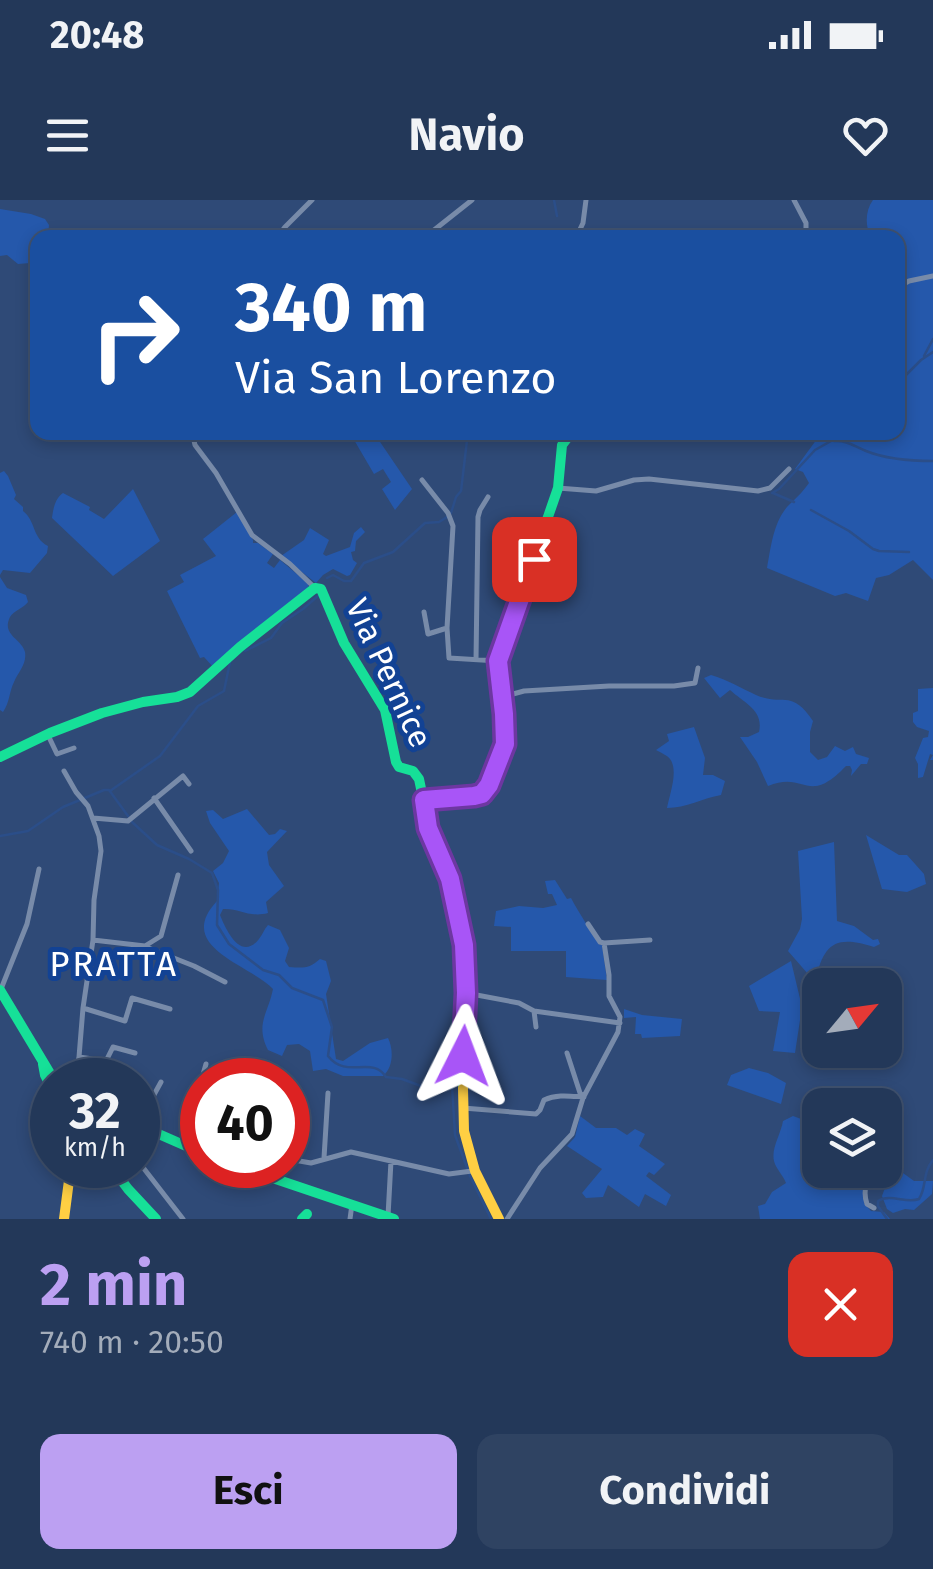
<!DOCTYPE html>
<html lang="it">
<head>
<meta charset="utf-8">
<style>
	body { margin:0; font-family:"Fira Sans",sans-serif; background:#2f4362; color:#f1f3f6; height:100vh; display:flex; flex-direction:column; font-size:38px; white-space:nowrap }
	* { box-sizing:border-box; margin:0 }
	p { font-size:32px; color:#a3acba }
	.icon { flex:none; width:55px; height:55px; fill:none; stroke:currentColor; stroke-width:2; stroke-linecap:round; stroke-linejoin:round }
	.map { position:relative; height:1019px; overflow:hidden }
	.details { display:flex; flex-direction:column; background:#233859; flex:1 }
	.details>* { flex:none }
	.top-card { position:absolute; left:30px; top:30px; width:875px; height:210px; border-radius:20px; box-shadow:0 5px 15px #0003,0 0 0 2px #40526f; background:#1a4fa0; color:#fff; overflow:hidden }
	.needle { width:65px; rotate:61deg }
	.controls { position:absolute; left:802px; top:768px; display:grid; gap:20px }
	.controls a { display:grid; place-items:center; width:100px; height:100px; border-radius:20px; background:#233859; box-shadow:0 5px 15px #0003,0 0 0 2px #40526f; font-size:50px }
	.speed { position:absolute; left:30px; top:858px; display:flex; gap:20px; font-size:50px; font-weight:700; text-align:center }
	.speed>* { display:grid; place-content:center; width:130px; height:130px; border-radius:50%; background:#233859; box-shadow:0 5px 15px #0003,0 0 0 2px #40526f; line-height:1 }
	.speed small { font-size:25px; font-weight:400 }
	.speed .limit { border:15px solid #d22; background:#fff; color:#111 }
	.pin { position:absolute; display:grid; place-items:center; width:85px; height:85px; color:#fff; margin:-42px; border-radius:20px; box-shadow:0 5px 15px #0006 }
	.me { position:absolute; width:110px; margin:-55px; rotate:3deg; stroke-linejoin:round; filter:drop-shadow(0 0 8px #0008) }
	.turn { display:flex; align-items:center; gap:35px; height:210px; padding:0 40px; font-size:45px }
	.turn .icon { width:130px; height:130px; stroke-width:2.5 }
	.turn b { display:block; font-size:70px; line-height:85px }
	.round { display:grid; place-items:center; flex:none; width:105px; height:105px; border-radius:20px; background:#2f4362 }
	.head { display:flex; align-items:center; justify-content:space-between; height:170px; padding:0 40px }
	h1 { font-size:60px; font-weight:700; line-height:75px; color:#bca0f2 }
	.action { display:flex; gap:20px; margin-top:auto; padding:20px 40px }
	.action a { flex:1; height:115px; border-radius:20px; background:#bca0f2; color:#111; font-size:40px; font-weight:700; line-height:115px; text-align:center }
	.action a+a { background:#2f4362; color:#f1f3f6 }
	.status { display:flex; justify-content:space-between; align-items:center; height:70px; padding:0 50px; background:#233859; direction:ltr }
	.status svg { height:28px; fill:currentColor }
	header { display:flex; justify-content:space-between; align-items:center; height:130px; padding:0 40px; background:#233859; font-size:45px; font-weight:700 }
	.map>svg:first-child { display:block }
</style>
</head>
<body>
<div class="status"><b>20:48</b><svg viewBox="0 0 49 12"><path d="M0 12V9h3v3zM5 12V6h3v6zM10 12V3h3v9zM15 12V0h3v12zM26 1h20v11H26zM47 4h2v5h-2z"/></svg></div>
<header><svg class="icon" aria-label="menu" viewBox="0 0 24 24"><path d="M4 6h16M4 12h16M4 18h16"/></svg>Navio<svg class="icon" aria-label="heart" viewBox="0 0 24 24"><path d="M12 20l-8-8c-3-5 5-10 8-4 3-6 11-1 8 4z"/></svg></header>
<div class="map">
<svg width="933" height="1019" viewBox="0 0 933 1019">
	<rect width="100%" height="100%" fill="#2f4a77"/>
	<path fill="#2558ab" d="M873,0h60v380l-20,-20 -24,15 -13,3 -8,23 -22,-8 -11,3 -68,-28c4,-21 6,-44 20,-61 8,-8 15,-14 22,-24l-6,-11 -8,-3 22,-30c-15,-4 -36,0 -46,-6l127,-1v-154l2,-4 -2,-12v-24l-27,-1c-6,-11 -6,-26 2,-37z
		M0,9l31,5 14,5 4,6 -1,10 3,2 -13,1 -1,61 -6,-19 3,-14 -4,-3 -12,1 -11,-9 -7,1z
		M350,233h24l38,56 -17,21 -13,-21 9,-7 -8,-13 -9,5z
		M4,271l4,5 8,19 -2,4 9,8v4c13,10 9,27 25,35l-1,7 -17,20 -27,-3 -3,5v-102z
		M133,289l27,52 -47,35 -61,-58c1,-8 3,-20 11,-25l27,14 -1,3 15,9z
		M237,312l16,28v3h5l15,11 -6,9 7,5 6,-8 29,24 -2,7 -93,77 -10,-11 -4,1 -33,-67 17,-9 -4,-7 36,-19 -13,-17z
		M361,327l4,5 -9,9 -1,10 -4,1 2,8 4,3 -7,12 -3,1 -14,-7 -10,6 -7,8 -35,-27 23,-16 6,-12 19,12 -6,14 3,2 24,-9 4,-14z
		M0,377l7,11 19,7 2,7c-4,6 -15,9 -18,15 -9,18 12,22 15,35 2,12 -7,20 -11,30 -5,10 -4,20 -11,30l-3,-2z
		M711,475c17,5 30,13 45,20 27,12 35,-7 57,26l-3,11v20l8,8 9,-3 8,-11 10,5 8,-4 3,7 13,4 -2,6h-6l-10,12 1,-6 -2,-4h-4c-39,41 -40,4 -78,20l-11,-24 -17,-25h8l11,-5c5,-22 -15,-29 -29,-42l-10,8 -16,-20z
		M933,488v72h-3l3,-5 -3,-1 -7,23 -5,1v-14l-3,-6 8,-20 5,-1 1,-6 -12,-4 -4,-5v-9l5,-2v-22z
		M694,527l11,31 -2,17h10l12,6 -4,14c-18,3 -35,13 -54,13 2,-12 12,-37 3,-49 -3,-4 -9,-6 -14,-9l13,-9 -2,-7z
		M247,609l22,26 6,-1 5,-5 7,2 -20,21 2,13 15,21 -18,16 2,11c-19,5 -29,-5 -45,-4l-3,6c6,15 21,47 39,24 4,-5 5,-10 9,-14l12,5 9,18 -4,13 4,6c14,1 20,2 31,-8l6,2 5,20 -5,13 10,65 7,2 27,-18 18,-5c6,12 5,30 -5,38h-40l-17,-7 -13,2 -3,-20 -11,-7 -12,1 -5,11 -14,-6c-13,-26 0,-36 5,-61 -24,-25 -99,-42 -56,-88l2,-18 -6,-12 10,-8 6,-12 -19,-28 -4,-12 7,-1 10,9z
		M866,635l33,20h8l17,19 2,10 -19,8 -25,-3z
		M834,642l3,79 17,5 19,14 5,-1 2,5 -6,3c-39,-12 -50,-4 -59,35l-27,-31 12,-22 2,-10 -4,-68z
		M555,680l12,19 4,-1c9,17 19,31 29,47h2l5,35 -41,-3v-26h-55v-24l-17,-1 2,-15 23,-5 24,2 14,-3 -5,-11h-4l-3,-13z
		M791,761l11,46 -7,46 -22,-2 7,-39 -21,-1 -10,-25z
		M624,809l18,6 40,4 -2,17 -38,2 -1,-4h-6l1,-17 -12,1z
		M749,868l19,5 18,10 -5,21 -54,-19 4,-10z
		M580,916l16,12h20l11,7 8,-6 10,5 -6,12 26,18 -11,11 -5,-3 -3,4 25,19 -5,11 -21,-12 -6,13 -31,-22 -5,12 -17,1 -4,-5 20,-24 -35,-23 8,-9z
		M793,916l27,10v44h57l-13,16v17l7,8 13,1 6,7h-130l-2,-13 7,-2 7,-12 14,-9c-3,-8 -10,-14 -12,-22 -3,-13 7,-27 9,-40z
		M903,973l11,8h19l-1,13 -18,16 -9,-1 -12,4 -6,-4 -5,-13 8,-22z"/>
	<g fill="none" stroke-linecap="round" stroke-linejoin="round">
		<path stroke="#2b4e89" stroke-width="2.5" d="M554,0l3,16
			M924,156l9,-17
			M898,183l23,-23 12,-8
			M834,241c13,-1 19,5 32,10 20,8 45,10 67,10
			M772,293l7,-4 36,-39 32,-18
			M773,293l21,9
			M811,310l38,21 24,18 6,2 30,1
			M451,313l5,-16 5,-6 7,-59
			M327,378l6,-3 11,6h7l13,-18 29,-11 32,-29 14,-1 8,-5
			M245,451l26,-13 11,-15 21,-14 16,-14
			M110,591l50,-35 38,-50 26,-15 6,-29
			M132,622l25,23 32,14 23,14 6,17 -1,35 12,19 34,26 16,5 13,13 31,12 9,27 -4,29c19,24 44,-1 58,21l16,2 27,10 14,-7 9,3 3,50 15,41 21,43
			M0,636l28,-5 35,-24 41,-17h5l19,26
			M887,1019l-9,-13v-5c13,-8 28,3 41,-2 8,-12 3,-26 14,-39"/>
		<path stroke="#788ba9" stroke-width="5" d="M794,0l12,23v15
			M277,38l8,-11 27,-27
			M424,38l48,-38
			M576,38l7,-15 3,-23
			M898,87l11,-6 24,-5
			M192,232l3,13 21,28 36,62 38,29 25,24
			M422,280l26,33 5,13 -6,102 -19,6 -4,-22
			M558,288l38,3 38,-11 15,-1 109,12 12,-3 19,-19
			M447,428l2,30 49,3
			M476,460l2,-143 2,-7 8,-13
			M502,497l22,-6 85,-5h65l21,-3 3,-15
			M47,533l10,21 17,-6
			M64,571l12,21 12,14 11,30 2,15 -7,49 -1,40 -10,68 -4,49 -5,23
			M154,598l37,53
			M93,618l35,3 55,-45 6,8
			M93,740l52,6 16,-10 17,-61
			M604,743l46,-3
			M146,747l48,19 31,16
			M1,789l26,-65 12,-55
			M466,793l53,10 15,8 86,12
			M83,808l42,13 7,-23 38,11
			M534,811l2,16
			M79,857l27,4 7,-14 22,6
			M250,880l1,-5
			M463,908l73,6 4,-4 4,-10c13,-6 25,-4 40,-3l-4,-4 -13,-40
			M138,912l6,1 17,-31
			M183,945l23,-81
			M885,953l9,-27
			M324,958l4,-65
			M288,959l23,4 40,-11 98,22 23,-3
			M138,961l45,58
			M874,1008l-7,-4c-5,-15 0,-23 10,-34
			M388,1016l3,-55
			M350,1019l2,-15
			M507,1019l33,-51 32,-34 11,-36 35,-66 2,-15 -11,-21v-21l-5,-32 -4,-1 -12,-18"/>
		<path stroke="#16e098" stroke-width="10" d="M0,557l50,-24 52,-20 41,-11 34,-5 13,-5 50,-45 75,-59 6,1 23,54 41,67 11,52 3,5 14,4 6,8 10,48 21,52 15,84 -2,125
			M424,599l51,-2 7,-3 7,-9 16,-41 -7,-83 60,-173 4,-43 10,-13
			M0,790l54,90
			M43,864l2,11 7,14
			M138,925l64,28
			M110,965l18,24 28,30
			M234,965l160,54
			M302,1019l5,-5"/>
		<path stroke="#ffcf43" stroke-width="10" d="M463,888l1,43 11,40 24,48
			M64,1019l7,-54"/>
	</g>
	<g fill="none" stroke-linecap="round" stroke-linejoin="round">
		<g stroke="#6d37a1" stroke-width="25">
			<path id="route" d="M463,856l3,-63 -2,-48 -14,-66 -22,-51 -4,-28 50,-4 8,-2 7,-9 16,-41 -1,-30 -6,-53 36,-102"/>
		</g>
		<use href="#route" stroke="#a855f7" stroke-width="18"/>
	</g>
	<g text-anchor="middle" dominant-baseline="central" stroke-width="10" stroke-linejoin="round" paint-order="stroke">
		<g font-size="32" fill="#fff" stroke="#124294">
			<text transform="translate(389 473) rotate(65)">Via Pernice</text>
		</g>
		<g font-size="35" letter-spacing="2.5" fill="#fff" stroke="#124294">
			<text x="114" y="764">PRATTA</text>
		</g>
	</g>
</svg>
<div class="controls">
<a><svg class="needle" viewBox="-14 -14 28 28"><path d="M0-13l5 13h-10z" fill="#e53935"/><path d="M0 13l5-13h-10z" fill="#a3acba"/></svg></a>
<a><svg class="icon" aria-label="layers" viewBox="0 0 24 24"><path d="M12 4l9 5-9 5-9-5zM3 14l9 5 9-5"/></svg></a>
</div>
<div class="speed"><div>32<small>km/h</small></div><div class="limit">40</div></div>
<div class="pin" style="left:534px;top:359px;background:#d93025"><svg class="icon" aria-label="arrive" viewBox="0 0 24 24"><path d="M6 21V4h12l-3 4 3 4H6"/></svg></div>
<svg class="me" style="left:463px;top:856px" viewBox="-20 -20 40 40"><path d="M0-17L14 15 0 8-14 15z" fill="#a855f7" stroke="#fff" stroke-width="4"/></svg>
<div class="top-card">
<div class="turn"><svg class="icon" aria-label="right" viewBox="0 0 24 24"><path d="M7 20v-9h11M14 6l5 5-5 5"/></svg><div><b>340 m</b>Via San Lorenzo</div></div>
</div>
</div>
<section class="details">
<div class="head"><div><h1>2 min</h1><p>740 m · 20:50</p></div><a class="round" style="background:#d93025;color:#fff"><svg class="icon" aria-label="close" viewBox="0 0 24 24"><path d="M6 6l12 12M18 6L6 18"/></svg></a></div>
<div class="action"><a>Esci</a><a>Condividi</a></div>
</section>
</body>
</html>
